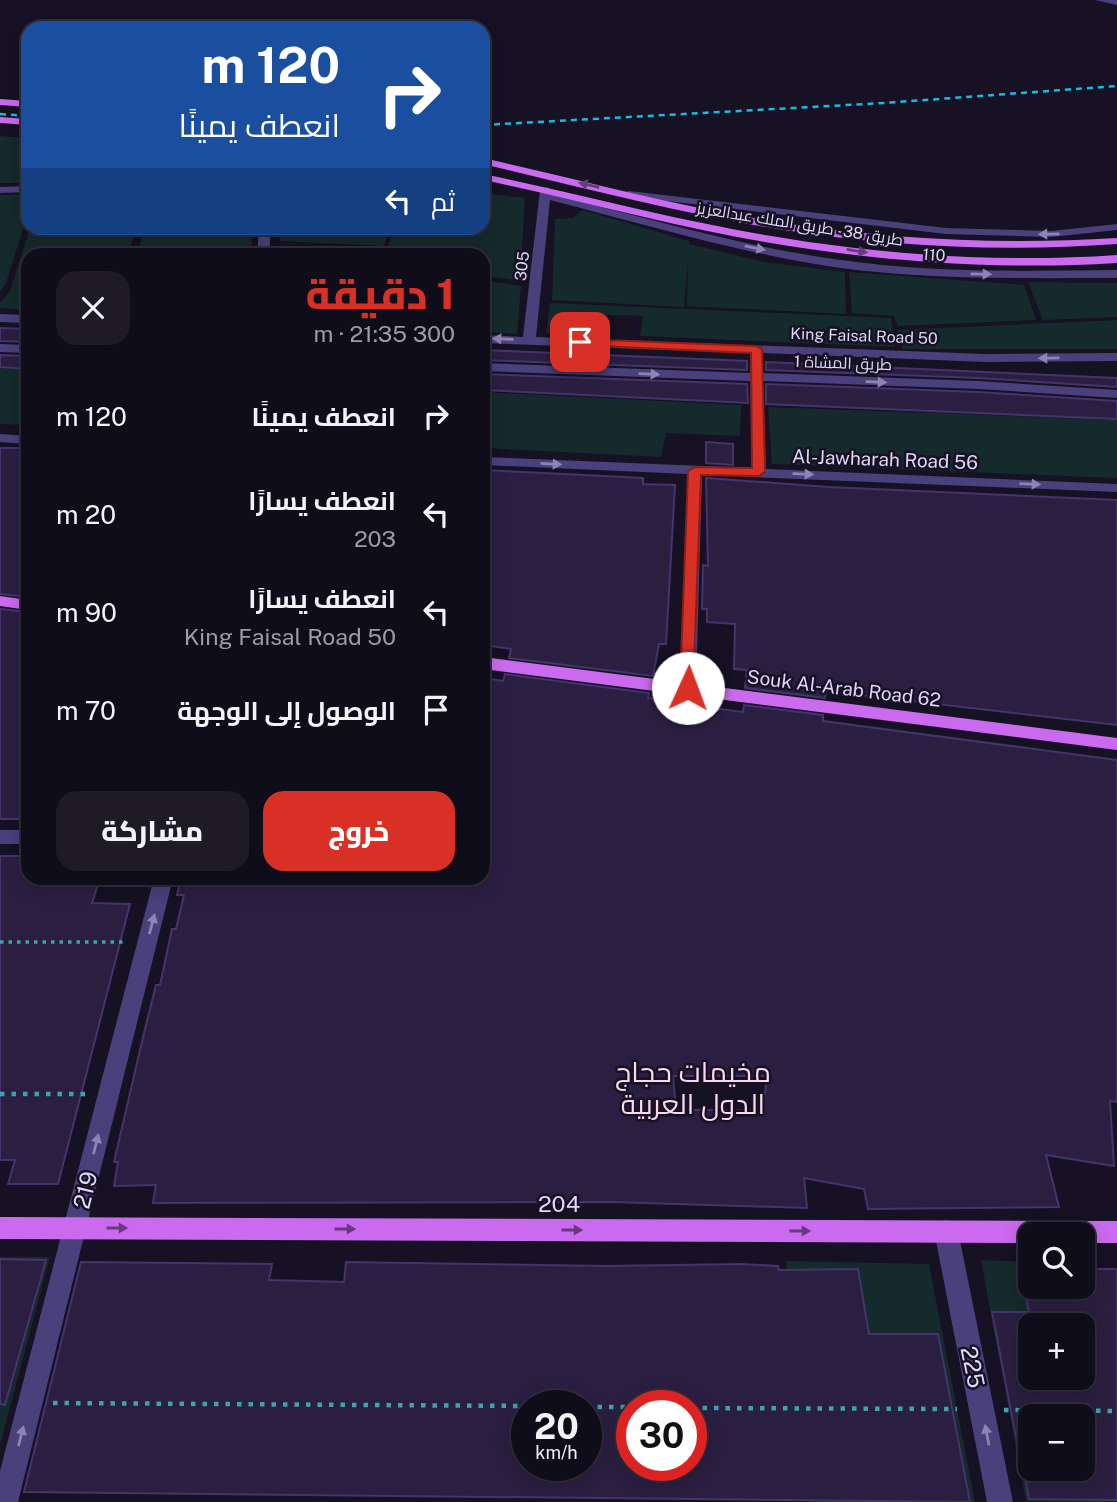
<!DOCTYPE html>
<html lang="ar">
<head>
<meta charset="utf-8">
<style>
	body { margin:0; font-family:"Public Sans",Cairo,sans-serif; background:#1e1b27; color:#f1f3f6; direction:rtl; height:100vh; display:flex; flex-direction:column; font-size:26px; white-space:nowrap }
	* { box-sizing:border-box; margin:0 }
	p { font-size:23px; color:#9c9ca2 }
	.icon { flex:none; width:38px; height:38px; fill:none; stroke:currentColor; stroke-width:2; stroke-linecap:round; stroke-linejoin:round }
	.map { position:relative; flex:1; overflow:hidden; direction:ltr }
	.sheet { position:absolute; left:21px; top:248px; width:469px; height:637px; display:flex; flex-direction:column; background:#100d1a; border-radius:21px; box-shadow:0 4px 18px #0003,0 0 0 2px #302d39; direction:rtl }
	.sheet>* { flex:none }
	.hud { position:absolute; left:21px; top:21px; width:469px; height:214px; border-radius:21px; box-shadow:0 4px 18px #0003,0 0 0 2px #302d39; direction:rtl; background:#1a4fa0; color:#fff; overflow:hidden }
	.fabs { position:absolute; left:1018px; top:1222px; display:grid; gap:14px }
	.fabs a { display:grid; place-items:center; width:77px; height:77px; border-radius:14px; background:#100d1a; box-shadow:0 4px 18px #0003,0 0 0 2px #302d39; font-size:35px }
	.speed { position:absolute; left:511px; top:1390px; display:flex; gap:14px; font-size:35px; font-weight:700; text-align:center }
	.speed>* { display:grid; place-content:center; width:91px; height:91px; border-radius:50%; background:#100d1a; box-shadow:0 4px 18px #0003,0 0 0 2px #302d39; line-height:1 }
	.speed small { font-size:18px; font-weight:400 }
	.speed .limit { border:10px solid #d22; background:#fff; color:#111 }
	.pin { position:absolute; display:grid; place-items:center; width:60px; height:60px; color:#fff; margin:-30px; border-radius:14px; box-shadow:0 4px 10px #0006 }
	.me { position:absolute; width:77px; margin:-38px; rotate:2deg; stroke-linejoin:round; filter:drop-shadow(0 0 5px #0008) }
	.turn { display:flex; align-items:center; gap:24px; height:147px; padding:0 35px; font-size:32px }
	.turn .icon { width:91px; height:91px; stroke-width:2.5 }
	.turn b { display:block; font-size:49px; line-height:60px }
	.then { display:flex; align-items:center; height:66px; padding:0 35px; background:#0003; gap:14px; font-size:26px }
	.round { display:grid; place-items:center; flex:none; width:74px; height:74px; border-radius:21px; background:#1e1b27 }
	.summary { display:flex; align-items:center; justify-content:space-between; height:119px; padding:0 35px }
	h1 { font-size:42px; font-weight:800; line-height:52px; color:#d93025 }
	.button { display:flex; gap:14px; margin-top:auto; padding:14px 35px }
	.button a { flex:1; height:80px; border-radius:21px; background:#d93025; color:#fff; font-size:28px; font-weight:800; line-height:80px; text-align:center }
	.button a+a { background:#1e1b27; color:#f1f3f6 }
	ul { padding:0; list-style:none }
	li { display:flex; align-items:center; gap:21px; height:98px; padding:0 35px }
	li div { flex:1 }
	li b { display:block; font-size:26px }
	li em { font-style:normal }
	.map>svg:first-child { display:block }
</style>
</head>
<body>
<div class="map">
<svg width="1117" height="1502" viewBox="0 0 1117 1502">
	<rect width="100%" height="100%" fill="#161123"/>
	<path fill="#152a2c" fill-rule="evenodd" d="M0,136l28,2v45h-28z
		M483,193l42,5 -5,83 -37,-6v-19l-98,-1 9,-27h89z
		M28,194v20l-22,69 -6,9v-97z
		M583,210l106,31v3l75,18 81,10 1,42 -159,-8 1,-46 -4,47 -132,-7 3,-81 17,-1z
		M30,228h106l-8,27 -100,1v54l-28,-2v-5l10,-12z
		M144,228h109l-3,27h-112z
		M282,228h108l-6,18 -105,-5z
		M849,272l175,13 12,35 -138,6 -4,-10 -42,-3z
		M483,280l38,6 -4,48 -34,-2z
		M1028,282l89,1v34l-74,3z
		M550,303l341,15 4,29 -255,-11 3,-20 -68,-2 -2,19h-27z
		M1117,320v29h-214l-6,-19z
		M0,368l28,1v56l-28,-1z
		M483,392l258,13 -1,31 -74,-3 -5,24 -178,-9z
		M768,407l349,13v58l-345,-14z
		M0,1257h50l-50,188z
		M981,1260l50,2v24h52v-23h9l25,99v140h-91zM1031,1325h52v52h-52zM1031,1416h52v52h-52z
		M786,1261l143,3 46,238h-165z"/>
	<path fill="#2a1f41" stroke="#44346b" stroke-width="2" fill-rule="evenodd" d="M0,328l28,1v13l-28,-1z
		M483,350l264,11v9l-264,-10z
		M0,355l28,1v13l-28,-2z
		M766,362l351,16v9l-139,-9 -212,-8z
		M483,374l264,10 1,19 -265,-13z
		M766,384l212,8 139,9v18l-351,-15z
		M706,442l27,2v21l-27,-2z
		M0,448h28v149l-28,-3z
		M483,470l160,8v6l32,1 -9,159h-7l-6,32 -144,-18 2,-9 -28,-4z
		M706,478l123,9 288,13v225l-291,-34 -1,7 -80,-10 2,-18 -13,-1 1,-45 -28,-2v-13h-5l1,-44 5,1z
		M0,609l28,3v207h-28z
		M505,674l144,19 -1,5 15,2 -1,9 34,4 1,-7 46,6 1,-7 79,10v6l294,39v342l-7,-1 4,65 -68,-11 13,52 -191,2 -4,-20 -60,-11 3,30 -195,-6 -459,1 3,-18 -42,1 4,-24h-4l30,-129 12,-48h4l12,-56h4l8,-34h-7l4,-17h303l-1,-200 20,3zM673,1076h94l-4,34h-87z
		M0,856h28v22h72l-8,25 38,1 -72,280h-50l7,-24h-15z
		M0,1259l46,1 -41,145 -5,-1z
		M81,1262l191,2 -3,16 75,2 2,-20 261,4 136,-2 35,2 1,4 79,-1 11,65h69l32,168 -946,-10zM527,1400h59v65h-59zM632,1402h59v63h-59z
		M1083,1269h34v231l-88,-1 -6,-31h60v-62h-52v61l-9,1 -30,-156h37l-5,-26h59zM1031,1319l1,6h51v52h-52z"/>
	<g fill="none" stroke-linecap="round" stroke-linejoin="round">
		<path stroke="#3da4a9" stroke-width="3.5" stroke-dasharray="3.5 5" stroke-linecap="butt" d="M0,942h127"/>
		<path stroke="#3da4a9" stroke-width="4.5" stroke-dasharray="4.5 7" stroke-linecap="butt" d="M0,1094h89
			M53,1403l474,3
			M586,1407h46
			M691,1408l266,1
			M1004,1410l113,1"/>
		<path fill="#4a417c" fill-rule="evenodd" d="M1095,0h22v5z
			M28,186v6l-28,1v-6z
			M546,187l4,1 1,6c96,24 192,53 290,66 91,13 184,11 276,10v8c-92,0 -185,2 -276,-10 -99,-14 -194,-43 -291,-68l-14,137 449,17 132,-1v8l-132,1 -222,-9v20l215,8 139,9v8l-139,-9 -215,-8 3,88 351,15v8l-415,-17 -6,214 -8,6 -6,-2 -2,-4 8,-215 -205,-9v-8l269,11 -2,-87 -267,-10v-8l267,10v-20l-267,-10v-8l40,2 17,-147z
			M629,191l317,37 105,3 66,-7v6l-66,7 -105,-3 -321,-38v-4z
			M259,228h12l-2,28h-12z
			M0,314l28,1v8l-28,-1z
			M0,344l28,1v8l-28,-1z
			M0,434l28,2v8l-28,-2z
			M0,830h28v14h-28z
			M154,878h19l-155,624h-18v-31z
			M946,1220l8,3 4,8 55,271h-26l-53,-271 4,-8z"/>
		<path fill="#ca6aee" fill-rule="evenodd" d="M0,99l28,2v6l-28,-2z
			M0,117l28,2v6l-28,-2z
			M483,158c98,22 196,49 295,64 113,18 226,23 339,16v6c-113,8 -226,3 -339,-15 -99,-16 -197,-42 -295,-65z
			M483,174c83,17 165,39 249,55 126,24 256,35 385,26v8c-129,8 -259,-3 -385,-27 -84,-16 -166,-39 -249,-56z
			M0,596l28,4v10l-28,-4z
			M483,657l634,81v12l-634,-81z
			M0,1217l1117,4v22h-34v-9h-52v9l-1031,-4z"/>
		<path stroke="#1abae3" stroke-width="2.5" stroke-dasharray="6 5" stroke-linecap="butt" d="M0,114l28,2
			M483,125l401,-22 233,-17"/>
	</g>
	<defs><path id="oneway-solid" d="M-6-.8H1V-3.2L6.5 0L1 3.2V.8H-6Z" transform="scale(1.75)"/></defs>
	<g fill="#67397e">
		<use href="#oneway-solid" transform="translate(589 185) rotate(-167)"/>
		<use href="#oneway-solid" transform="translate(857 251) rotate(9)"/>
		<use href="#oneway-solid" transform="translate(117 1228)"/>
		<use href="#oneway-solid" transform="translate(345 1229)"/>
		<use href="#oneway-solid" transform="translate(572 1230)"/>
		<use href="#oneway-solid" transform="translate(800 1231)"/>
	</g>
	<g fill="#8d84b5">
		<use href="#oneway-solid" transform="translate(1049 234) rotate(179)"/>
		<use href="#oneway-solid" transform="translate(755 248) rotate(11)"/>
		<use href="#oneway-solid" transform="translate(981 274) rotate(1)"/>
		<use href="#oneway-solid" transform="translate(503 339) rotate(-178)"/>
		<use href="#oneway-solid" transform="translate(1049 358) rotate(179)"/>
		<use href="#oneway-solid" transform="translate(649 374) rotate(2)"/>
		<use href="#oneway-solid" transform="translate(876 382) rotate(2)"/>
		<use href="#oneway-solid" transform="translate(551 464) rotate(3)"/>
		<use href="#oneway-solid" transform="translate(803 474) rotate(2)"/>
		<use href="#oneway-solid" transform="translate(1030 484) rotate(2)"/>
		<use href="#oneway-solid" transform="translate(152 924) rotate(-75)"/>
		<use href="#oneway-solid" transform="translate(96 1144) rotate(-76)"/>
		<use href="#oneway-solid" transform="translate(987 1435) rotate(-101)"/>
		<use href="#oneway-solid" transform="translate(21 1436) rotate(-76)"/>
	</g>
	<path fill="#d93025" stroke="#8d1f18" stroke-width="2" d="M580,339l176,7 6,3 3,123 -6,4 -58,-1 -8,217h-11l-2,-4 8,-217 7,-4 57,1 -1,-115 -175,-8v-5z"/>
	<g text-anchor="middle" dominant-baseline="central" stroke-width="5" stroke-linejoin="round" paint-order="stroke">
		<g font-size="16" fill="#dfd7fa" stroke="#161123">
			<text transform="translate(800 224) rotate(9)">طريق 38 - طريق الملك عبدالعزيز</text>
			<text transform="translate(934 255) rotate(4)">110</text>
			<text transform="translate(522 266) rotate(-83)">305</text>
			<text transform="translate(864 336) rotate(2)">King Faisal Road 50</text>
			<text transform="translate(843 363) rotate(2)">طريق المشاة 1</text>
		</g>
		<g font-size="19" fill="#dfd7fa" stroke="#161123">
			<text transform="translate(885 459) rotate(2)">Al-Jawharah Road 56</text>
			<text transform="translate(844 688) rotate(7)">Souk Al-Arab Road 62</text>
		</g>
		<g font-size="23" fill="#dfd7fa" stroke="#161123">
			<text transform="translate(85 1190) rotate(-76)">219</text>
			<text x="559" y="1203">204</text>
			<text transform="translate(973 1367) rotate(78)">225</text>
		</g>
		<g font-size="28" fill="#fbd9eb" stroke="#161123">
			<text x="693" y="1071">مخيمات حجاج<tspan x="693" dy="32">الدول العربية</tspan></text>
		</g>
	</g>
</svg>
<div class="fabs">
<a><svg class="icon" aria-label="search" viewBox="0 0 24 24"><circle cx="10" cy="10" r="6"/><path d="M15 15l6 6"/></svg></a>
<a>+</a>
<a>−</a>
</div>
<div class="speed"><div>20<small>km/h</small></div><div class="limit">30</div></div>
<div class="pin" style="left:580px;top:342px;background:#d93025"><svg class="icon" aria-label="arrive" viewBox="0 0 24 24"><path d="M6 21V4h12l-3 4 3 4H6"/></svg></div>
<svg class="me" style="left:688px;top:688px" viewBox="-20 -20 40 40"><circle r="19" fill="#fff"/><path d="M0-13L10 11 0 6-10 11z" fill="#d93025"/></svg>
<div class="hud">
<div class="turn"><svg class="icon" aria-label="right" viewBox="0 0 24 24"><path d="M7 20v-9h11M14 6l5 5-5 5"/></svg><div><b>120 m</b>انعطف يمينًا</div></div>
<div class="then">ثم<svg class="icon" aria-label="left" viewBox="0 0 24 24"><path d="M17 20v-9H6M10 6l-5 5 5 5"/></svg></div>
</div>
<section class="sheet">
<div class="summary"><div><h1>1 دقيقة</h1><p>300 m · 21:35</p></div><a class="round"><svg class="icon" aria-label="close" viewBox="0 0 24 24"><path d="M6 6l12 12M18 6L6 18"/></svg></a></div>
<ul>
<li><svg class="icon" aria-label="right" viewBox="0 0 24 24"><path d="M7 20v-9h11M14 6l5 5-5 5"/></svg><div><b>انعطف يمينًا</b></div><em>120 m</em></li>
<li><svg class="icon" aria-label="left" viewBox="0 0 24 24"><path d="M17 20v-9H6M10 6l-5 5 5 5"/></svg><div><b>انعطف يسارًا</b><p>203</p></div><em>20 m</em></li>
<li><svg class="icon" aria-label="left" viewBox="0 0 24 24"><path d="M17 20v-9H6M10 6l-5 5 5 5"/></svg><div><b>انعطف يسارًا</b><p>King Faisal Road 50</p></div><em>90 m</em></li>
<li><svg class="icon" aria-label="arrive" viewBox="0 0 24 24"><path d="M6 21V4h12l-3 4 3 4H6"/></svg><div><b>الوصول إلى الوجهة</b></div><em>70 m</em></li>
</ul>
<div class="button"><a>خروج</a><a>مشاركة</a></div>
</section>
</div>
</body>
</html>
